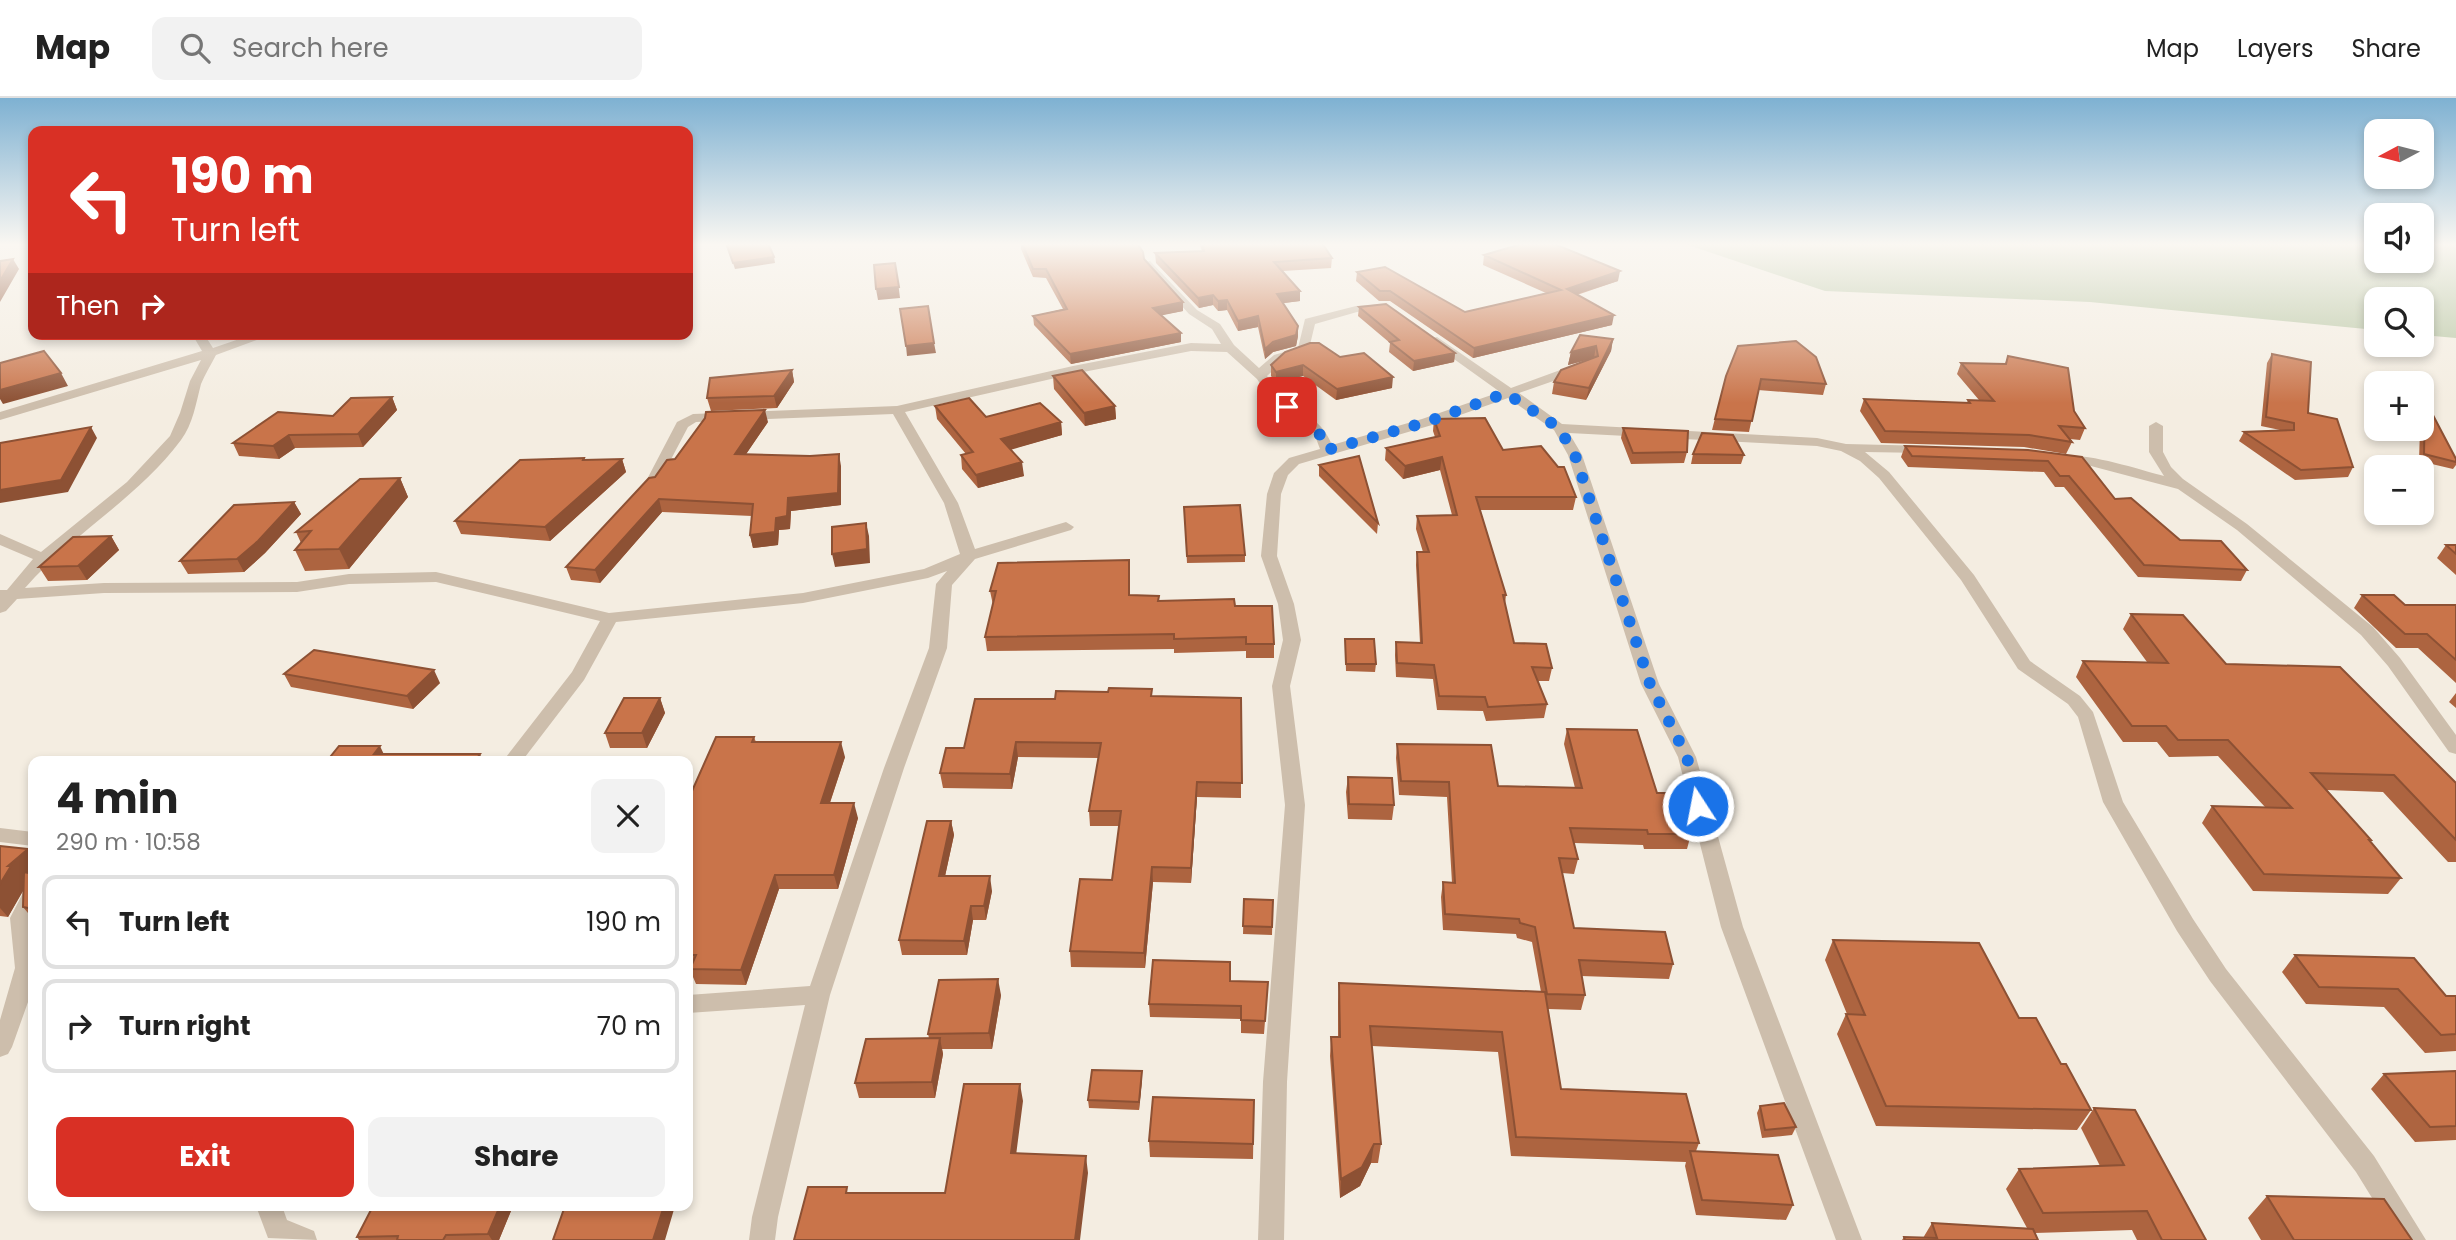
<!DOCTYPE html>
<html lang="en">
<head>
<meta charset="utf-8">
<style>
	body { margin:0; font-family:Poppins,sans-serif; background:#f2f2f2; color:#222; height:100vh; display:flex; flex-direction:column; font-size:26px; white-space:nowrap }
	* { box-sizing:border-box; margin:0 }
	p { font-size:23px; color:#767676 }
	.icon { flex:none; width:38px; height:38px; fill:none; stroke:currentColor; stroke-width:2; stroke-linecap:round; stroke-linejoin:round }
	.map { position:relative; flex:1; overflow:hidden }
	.side { position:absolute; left:28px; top:658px; width:665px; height:455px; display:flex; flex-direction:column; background:#fff; border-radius:14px; box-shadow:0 4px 10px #0003 }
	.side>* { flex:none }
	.hud { position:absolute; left:28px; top:28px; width:665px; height:214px; border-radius:14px; box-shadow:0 4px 10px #0003; background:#d93025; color:#fff; overflow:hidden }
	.needle { width:46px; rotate:263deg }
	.controls { position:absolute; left:2364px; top:21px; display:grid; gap:14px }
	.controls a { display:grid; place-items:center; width:70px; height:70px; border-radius:14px; background:#fff; box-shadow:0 4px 10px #0003; font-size:35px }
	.pin { position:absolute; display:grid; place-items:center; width:60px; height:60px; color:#fff; margin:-30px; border-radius:14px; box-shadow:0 4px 10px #0006 }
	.me { position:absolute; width:77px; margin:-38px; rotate:349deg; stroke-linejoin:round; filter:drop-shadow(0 0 5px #0008) }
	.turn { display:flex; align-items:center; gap:24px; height:147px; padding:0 28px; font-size:32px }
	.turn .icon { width:91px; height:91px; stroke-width:2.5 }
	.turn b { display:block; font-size:49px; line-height:60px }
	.then { display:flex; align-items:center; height:66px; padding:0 28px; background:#0003; gap:14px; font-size:26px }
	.round { display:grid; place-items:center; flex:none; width:74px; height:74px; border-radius:14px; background:#f2f2f2 }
	.headline { display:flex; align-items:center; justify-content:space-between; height:119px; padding:0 28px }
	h1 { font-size:42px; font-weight:700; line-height:52px }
	.action { display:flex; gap:14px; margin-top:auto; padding:14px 28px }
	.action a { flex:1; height:80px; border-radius:14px; background:#d93025; color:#fff; font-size:28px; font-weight:700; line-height:80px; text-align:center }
	.action a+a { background:#f2f2f2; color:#222 }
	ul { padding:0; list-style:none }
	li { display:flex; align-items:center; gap:21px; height:94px; margin:0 14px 10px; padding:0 14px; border:4px solid #e0e0e0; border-radius:14px }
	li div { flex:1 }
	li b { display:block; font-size:26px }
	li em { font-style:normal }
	header { display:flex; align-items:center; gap:42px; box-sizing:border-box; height:98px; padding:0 35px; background:#fff; border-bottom:2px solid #e0e0e0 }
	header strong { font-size:33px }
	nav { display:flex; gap:38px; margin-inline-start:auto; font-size:24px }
	.search { width:490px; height:63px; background:#f2f2f2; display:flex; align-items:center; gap:18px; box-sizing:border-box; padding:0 24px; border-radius:14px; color:#767676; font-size:26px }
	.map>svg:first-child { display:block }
</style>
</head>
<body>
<header>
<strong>Map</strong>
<div class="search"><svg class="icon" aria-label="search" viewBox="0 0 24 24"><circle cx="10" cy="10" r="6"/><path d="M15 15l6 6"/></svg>Search here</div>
<nav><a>Map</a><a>Layers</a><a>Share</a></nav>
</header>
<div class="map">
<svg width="2456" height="1142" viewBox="0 0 2456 1142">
	<rect width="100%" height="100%" fill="#f4ede1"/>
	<path fill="#b5c4a0" d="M1682,145h694v18h46v-18h34v95l-34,-3v-36h-46v31l-286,-28 -265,-11z"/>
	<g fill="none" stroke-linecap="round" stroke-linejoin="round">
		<path fill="#cdbeac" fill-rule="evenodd" d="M1150,163l47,49 23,14 14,21 25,23 15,-13 24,-7 7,-29 51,-13 29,-2v4l-28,4 -42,12 -7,29 -25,8 -16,15c6,7 11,17 18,23 20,16 37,21 47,46l90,-26 78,-27 -67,-48v-6l4,-1 74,51 63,-23h8v6l-63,22 43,31 255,14 29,6 84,2 2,3 -7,4 -60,-1 24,20 85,103 56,86 50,35 13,16 30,90 70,117 33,50 148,187 52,84h-28l-42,-68 -146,-191 -33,-50 -74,-129 -25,-85 -10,-13 -50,-35 -57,-89 -82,-102 -19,-17 -19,-10 -24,-5 -248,-13 13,22 77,229 37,73 47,170 119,313h-26l-115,-313 -43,-170 -37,-73 -73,-229 -14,-25 -46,-32 -76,27 -133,39 -11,11 -7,19 -4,62 17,48 7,36 -11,46 15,119 -18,277 -3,158h-26l5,-158 22,-277 -13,-119 11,-46 -5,-36 -17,-48 6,-62 7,-21 15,-15 31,-9 -6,-16 -10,-10 -31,-20 -16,-24 -30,-27 -36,-1 -118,23 -168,38 53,91 17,46 91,-27 8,5 -3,3 -96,29 -23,26 -5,63 -43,120 -74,227 -52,222 -3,23h-26l3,-23 53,-212 -117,8v-18l122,-9 74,-218 45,-120 7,-64 11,-13 -19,7 -125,25 -187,19 -32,58 -62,81h-19l69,-89 28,-51 -164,-39 -87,2 -52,8 -193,1 -87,6 -11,12 -6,2v-23h7l26,-31 -33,-14v-11l41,18 86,-70 43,-46 10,-23 10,-32 11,-21 -201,60v-8l202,-61 -10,-17h12l9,14 41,-14h19l-57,21c-5,10 -11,19 -15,29 -5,19 -8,40 -20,56 -43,58 -109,94 -156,148l79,-5 193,-1 52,-8 87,-2 173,41 194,-20 121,-24 36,-15 -16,-51 -51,-89 -197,8 -8,5 -32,61h-10l-2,-3 33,-63 16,-8 204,-8 176,-40 118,-23 30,1 -9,-15 -23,-15 -43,-48v-4z
			M2156,324l7,4v26l8,15 12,12 64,45 126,103 27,31 56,77v19l-7,-2 -61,-86 -27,-31 -124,-105 -59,-41 -87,-23 -30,-2 -7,-4c16,-14 89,11 110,16l-15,-24v-26z
			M0,730l33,4v14l-33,-4z
			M33,789v101l-21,59 -4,7 -8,3v-37l15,-52 -5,-50 15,-29z
			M256,1108h26l5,14 27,11 3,9 -49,-2z"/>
	</g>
	<path fill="#ad6440" d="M1021,145h116l7,16 39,43v9l-22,4 20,27 -110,22 -37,-39 -1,-9 30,-7 -17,-31 -13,-1 -12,-28z
		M1199,145h123l10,15 -1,10 -48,3 17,20v10l-17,2 15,33 -2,10 -23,6 -8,7 -7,-32 -20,4 -11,-21 -9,1 -5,-6 -14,3 -43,-45 -1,-10 47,-2z
		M1484,157l134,26 -41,14 35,30 -139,33 -83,-57h-11l-23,-20 1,-9 108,40 81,-19 -63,-28z
		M1359,209l96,46 -1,9 -41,9 -24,-19 1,-9 -32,-27z
		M1613,241l-2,12 -25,49 -34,-6 2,-12 36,-23 -22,6 3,-13z
		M1285,254l107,36 -56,12 -33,-24 -27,7 -5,-7v-11z
		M2272,256l36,59 45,54 -5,10 -53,3 -56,-39 5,-9 36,-2 -19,-4 6,-63z
		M2008,258l66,55 11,17 -5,12 -10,-1 2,3 -6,12 -42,-7 -143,-4 -21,-32 4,-12 103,4 1,-3h11l-22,-26 4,-11 44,1z
		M792,272l2,12 -17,26 -66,3 -4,-13z
		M1053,278l62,30 1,13 -31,7 -31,-37z
		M1726,278l100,8 -3,11 -65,-5 -9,42 -37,-2z
		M392,299l5,13 -34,37 -68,1 -16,11 -40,-3 -6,-13 100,-27z
		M2425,302l31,59v6l-3,4 -34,-8 1,-32h2v-24z
		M935,308l51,11 75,5 1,13 -51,14 13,27 -46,12 -16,-19 -1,-14 5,-1 -29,-35z
		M1434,321l69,31 73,47 -3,13h-93l26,85 -1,9 9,39 38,25 -3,13h-12l10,23 -3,14 -58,3 -3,-10 -46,-1 -4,-31 -37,-2 -1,-22 1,-13 24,1 -4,-78 1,-13h6l-7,-23 1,-13 35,-1 -12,-45 -37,9 -18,-19 1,-12 49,-11 -2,-6z
		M768,324l-22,32 95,12v39l-50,6 -1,18 -11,1 -1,15 -25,3 -3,-13 2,-19 -90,-4 -62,71 -29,-3 -5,-13 89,-90 20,-18z
		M1623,330l64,24 -3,11 -53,1 -10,-26z
		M1905,348l123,4 87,49 65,41 67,30 -6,11 -103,-4 -74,-90h-9l-11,-15 -136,-5 -7,-10z
		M1693,356l51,1 -3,9h-50z
		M584,360l1,2 37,-1 4,13 -76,69 -89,-7 -6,-13z
		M1319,367l59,58 -1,11 -58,-58z
		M400,380l8,19 -59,72 -44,2 -10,-21 6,-7 -5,-11z
		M294,404l7,12 -36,39 -21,19 -56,2 -8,-13z
		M1184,409l61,48v7l-58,1z
		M111,438l8,14 -32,30 -39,1 -9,-14z
		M2446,447h10v30l-19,-17z
		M1129,462l1,35 29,1v5l76,5 39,38v14h-28v-7l-72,2v-4l-187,2 -2,-14 8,-32 -3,-14z
		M2362,497l43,10h51v78l-38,-35h-22l-42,-40z
		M2131,516l325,169v79h-8l-65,-70 -56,-2 44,50 -1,2 31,36 -13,16 -135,-3 -51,-68 10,-17 53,1 -47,-51 -49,1 -12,-15h-34l-47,-65 7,-16 64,1 -24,-33z
		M1345,541l31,25 -1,8 -29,-1z
		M284,576l156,9 -27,26 -122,-22z
		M1152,591v7l89,2v100l-44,-1 -6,86 -38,-1 -8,86 -74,-1 -1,-16 42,-71 7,-54h-29l-1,-15 9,-53 -80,-1 -6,32 -69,-1 -3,-15 24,-25 91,-49 53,-7z
		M2456,595v15l-7,-6z
		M660,600l5,15 -18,35h-37l-5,-15z
		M1567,631l90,64 34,41 -4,15h-43l-1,-4 -69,-2 4,16 -4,15 -12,-1 12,55 99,36 -4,15 -88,-3 4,19 -4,15 -33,-1 13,80 138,54 -3,8 97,54 -7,15 -90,-5 -11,-49 1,-4 -175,-6 -13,-104 -126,-6 9,98 -3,19h-7l-11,23 -20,12 -10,-142 1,-19h7v-35l1,-19 202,9 -9,-50 -15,-4 -1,-4 -73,-4 -2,-33 2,-15 9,1 -5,-86 -48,-2 -3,-37 1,-14 101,42 77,2 -11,-44z
		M754,639l2,5 89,15 -15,46 28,15 -20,71h-59l-33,96 -50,-1 -6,-14h-2v-170z
		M1348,679l46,28 -2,15 -44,-1 -2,-27z
		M951,723l3,14 -9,41 47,15 -6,29h-13l-6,35h-65l-3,-15z
		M0,748l33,10v63l-10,-12v-17l-15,27 -8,-1z
		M1244,801l29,1 -1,35 -29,-1z
		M1833,842l186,78 72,92 -14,20 -201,-4 -39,-92 9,-20h1l-22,-54z
		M2295,857l151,41h10v55l-31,2 -41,-46 -78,-3 -24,-32z
		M1230,883l38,1 -4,52 -23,-1v-14l-91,-2 -1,-13z
		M1001,897l-9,54h-50l1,5 -8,44h-76l-4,-15 74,-45 -1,-4z
		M2456,973v69l-41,2 -44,-53 13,-15z
		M1142,981l-3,31 -50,-2 -1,-8z
		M1254,1002l-1,59 -103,-2 -1,-16z
		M1760,1008l36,21 -4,8 -30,3 -5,-25z
		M2094,1010l112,132h-69l-5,-10 -97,3 3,7h-136l2,-3 19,1 9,-15 95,5 -21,-39 13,-20 81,-3 -19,-38z
		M2267,1098l145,44h-151l-13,-22z
		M513,1108l-14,34h-140l-2,-3z"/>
	<path fill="#8d5134" d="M774,159l1,6 -40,6 -2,-6z
		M13,161l6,10 -19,33v-21z
		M1620,173l-2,10 -53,17 2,-9z
		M897,176l3,24 -22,2 -2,-11z
		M1300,193v10l-23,3v-10z
		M1213,197v10l-14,3 -1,-10z
		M1227,202v10l-9,1v-10z
		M1183,204v9l-29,6 -1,-9z
		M1614,217l-2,10 -139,33 1,-10z
		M1258,218v11l-20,4v-10z
		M1298,228v10l-2,10 -23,6 -8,7v-10z
		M1181,235v9l-110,22 -1,-10z
		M1613,241l-2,12 -25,49 3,-12z
		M934,245l2,10 -29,3 -1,-10z
		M1596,248l-2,12 -26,7 3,-13z
		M1455,255l-1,9 -41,9 1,-10z
		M1303,267v11l-27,7v-11z
		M792,272l2,12 -17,26 -3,-12z
		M61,275l7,13 -65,18 -3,-5v-9z
		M1393,279l-1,11 -56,12 1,-11z
		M392,299l5,13 -34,37 -5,-13z
		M1115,308l1,13 -31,7 -1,-13z
		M765,312l3,12 -30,44 -3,-12z
		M1061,324l1,13 -59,17 -2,-13z
		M91,329l6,11 -29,54 -68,11v-13z
		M289,337l6,13 -16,11 -6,-13z
		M839,356l2,12v39l-50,6 -1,18 -11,1 -1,15 -25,3 -3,-13 26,-17 12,-20z
		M1442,359l-2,13 -37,9 2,-13z
		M622,361l4,13 -76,69 -5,-14z
		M1022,364l2,14 -46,12 -2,-13z
		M400,380l8,19 -59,72 -10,-20z
		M659,401l3,13 -62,71 -5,-13z
		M294,404l7,12 -36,39 -21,19 -7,-13z
		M866,425l3,13 1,27 -35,4 -3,-13z
		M111,438l8,14 -32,30 -9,-14z
		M434,572l6,13 -27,26 -6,-13z
		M660,600l5,15 -18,35 -5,-15z
		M841,644l4,15 -20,60 -4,-14z
		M1016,644l2,15 -6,32 -2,-15z
		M380,648l7,15 -13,-7z
		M480,656l3,7h-8z
		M1197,684v15l-6,86v-15z
		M854,705l4,15 -20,71 -4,-14z
		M951,723l3,14 -12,55 -3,-14z
		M28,751l5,7v21l-7,9 -18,31 -8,-9v-24l8,-18z
		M1152,769l1,15 -8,86 -1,-15z
		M775,777l4,14 -33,96 -5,-15z
		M990,778l2,15 -6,29 -2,-14z
		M971,808l2,14 -6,35 -3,-14z
		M998,881l3,16 -9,54 -3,-16z
		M940,940l3,16 -8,44 -3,-16z
		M1142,973v8l-3,31v-8z
		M1020,986l3,17 -9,70 -3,-18z
		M1374,1046l-3,19 -11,23 -20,12 1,-19z
		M1086,1058l2,17 -8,67h-5z
		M500,1108h13l-14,34h-7l-4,-6z
		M664,1108h11l-10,34h-12z"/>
	<path fill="#c9744a" stroke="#8d5134" stroke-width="2" d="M726,145h42l6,14 -41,6z
		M1022,145h115l6,9 1,7 39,43 -30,6 28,25 -111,21 -37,-38 34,-7 -21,-40h-13z
		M1202,145h120l10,15 -58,4 26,29 -23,3 21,32 -2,9 -23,7 -8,7 -7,-33 -20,5 -11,-21 -9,1 -5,-6 -15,3 -43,-45 49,-2z
		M1525,145h27l68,28 -53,18 47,26 -140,33 -84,-57h-10l-23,-19 28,-5 80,45 96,-22 -77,-35z
		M13,161l-13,22v-20z
		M895,165l4,24 -23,2 -2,-24z
		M1386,206l69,49 -41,8 -24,-19 9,-2 -40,-33z
		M928,208l6,37 -28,3 -6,-37z
		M1580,237l33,4 -24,49 -35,-6 7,-12 37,-14 -2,-10 -25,6z
		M1796,243l20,16 10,27 -65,-5 -9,42 -37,-2 11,-43 12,-30z
		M1310,245h9l21,14 24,-4 29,24 -56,12 -34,-24 -27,7 -5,-7 14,-13z
		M44,253l17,22 -61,17v-27z
		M2272,256l39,8 -3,51 29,6 16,48 -52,3 -57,-38 50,-2v-7l-28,-6z
		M2008,258l60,12 6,43 11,17 -26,-2 13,16 -43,-7 -144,-4 -21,-32 106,4 -2,-3 26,1 -33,-38 45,1z
		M792,272l-18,26 -67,2 3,-20z
		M1082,272l33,36 -31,7 -31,-37z
		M392,299l-34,37 -69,1 -16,11 -40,-3 45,-31 55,4 18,-18z
		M969,300l17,19 54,-14 21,19 -60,17 21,23 -46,13 -15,-20 12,-3 -38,-46z
		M2425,302l31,59v3l-32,-8z
		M765,312l-30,44 75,2 29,-2 -1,39 -50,5 -1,18 -11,2 -1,14 -25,3 3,-31 -94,-5 -64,71 -29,-3 83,-89 6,-1 12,-17 8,-1 30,-41 1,-6z
		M1485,320l18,32 38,-4 17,21h6l12,30h-100l30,98h-3l11,48 32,1 6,24 -20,-1 15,37 -59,3 -3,-10 -46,-1 -5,-31 -37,-2 -1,-21 26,1 -5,-91h12l-12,-36 40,-1 -15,-58 -37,9 -19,-18 54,-12 -6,-17z
		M91,329l-30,53 -61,10v-47z
		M1623,330l65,3 -1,21 -54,1z
		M1702,335l31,2 11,20 -51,-1z
		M1905,348l123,4 54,7 33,42 16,-1 49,42 41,1 26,29 -103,-5 -75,-89h-9l-12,-15 -136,-5z
		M1359,358l19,67 -59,-58z
		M584,360l-1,2 39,-1 -77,68 -90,-6 65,-61z
		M400,380l-61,71 -44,1 16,-19 -15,1 64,-53z
		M294,404l-36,39 -21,18 -57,2 54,-56z
		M1240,407l5,50 -58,1 -3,-49z
		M866,425l1,26 -35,5v-27z
		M111,438l-33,30 -39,1 34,-30z
		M2446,447h10v9z
		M1129,462v35l30,1 -1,5 76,-2 1,7h37l2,38h-28v-7l-72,2v-5l-189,3 11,-46h-6l8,-28z
		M2362,497h32l11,10h51v55l-29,-26h-22z
		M2131,516l52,1 43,49 114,3 116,116v57l-62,-65 -83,-2 60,67h-2l32,38 -137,-4 -52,-68 80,2 -64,-68h-50l-12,-14h-34l-49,-65 85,2z
		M1345,541h29l2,25h-30z
		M314,552l120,20 -27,26 -123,-22z
		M1109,590l43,1 -1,7 90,2 1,85 -45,-1 -6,86 -39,-1 -8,86 -74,-2 10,-72 32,1 9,-69h-32l12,-68 -85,-1 -6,32 -70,-1 6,-25h18l11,-49h80l1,-8 52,1z
		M624,600h36l-18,35h-37z
		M1567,631l70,1 20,63h19l15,41h-43l-1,-4 -77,-2 8,31 -19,-1 15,70 91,4 8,32 -94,-4 6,35 -38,-1 -12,-67 -15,-4 -1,-4 -74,-5 -2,-32 12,1 -6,-101 -48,-1 -4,-37 94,1 7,41 84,2z
		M716,639h38l-2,5h89l-20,61h33l-20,72h-59l-34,95 -51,-1 6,-14h-8v-155z
		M339,648h41l-6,8h106l-5,7h-148z
		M1348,679l44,1 2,27 -45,-1z
		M927,723h24l-12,55h51l-6,30h-13l-7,35 -65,-1z
		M0,748l28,3 -20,17h3l-11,18z
		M24,774l9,2v35l-10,-2z
		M1244,801l29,1 -1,27 -29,-1z
		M1833,842l146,3 40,75h17l25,46h5l25,46 -205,-4 -40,-92 19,1z
		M2295,857l119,3 32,38h10v38l-15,1 -43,-46 -79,-2z
		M1153,862l77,2v19l38,1 -3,39 -24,-1v-14l-92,-2z
		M998,881l-9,54 -61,1 11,-54z
		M1339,885l206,9 16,97 125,5 13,49 -183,-6 -14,-105 -132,-6 11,118h-7l-12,23 -21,12 -10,-142h9z
		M940,940l-8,44 -77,1 11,-44z
		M1092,972l50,1 -3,31 -51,-2z
		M2456,973v55l-26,1 -46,-53z
		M964,986h56l-9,69 75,3 -11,84h-281l14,-53h39l-1,6h99z
		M1153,999l101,3 -1,44 -104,-3z
		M1784,1005l12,24 -31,3 -5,-24z
		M2094,1010l41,2 71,130h-44l-15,-29 -104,2 -24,-44 105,-4z
		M1690,1053l88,4 15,50 -91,-5z
		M2267,1098l117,3 28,41h-118z
		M373,1108h127l-12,28 -42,1 -3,5h-46l1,-4 -41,1z
		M565,1108h99l-11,34h-100z
		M1932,1125l101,6 5,11h-133l-1,-3 33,1z"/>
	<linearGradient id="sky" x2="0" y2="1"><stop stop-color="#7eb1d2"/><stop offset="0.48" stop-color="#faf7f2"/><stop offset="1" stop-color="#faf7f2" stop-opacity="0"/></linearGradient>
	<rect width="2456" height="305" fill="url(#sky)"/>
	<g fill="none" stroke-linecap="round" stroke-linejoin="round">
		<path stroke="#1a73e8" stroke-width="12" stroke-dasharray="0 21.6" d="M1287,309c22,13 31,19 40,43l100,-28 79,-29 53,35 16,27 75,229 37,73 11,49"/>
	</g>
</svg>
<div class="controls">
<a><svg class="needle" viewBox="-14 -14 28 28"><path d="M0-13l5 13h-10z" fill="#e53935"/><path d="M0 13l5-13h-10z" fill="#767676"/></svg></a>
<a><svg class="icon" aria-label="sound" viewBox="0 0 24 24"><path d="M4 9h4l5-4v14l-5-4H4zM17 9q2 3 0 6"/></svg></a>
<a><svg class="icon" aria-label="search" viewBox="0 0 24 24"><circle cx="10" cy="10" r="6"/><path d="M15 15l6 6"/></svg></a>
<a>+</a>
<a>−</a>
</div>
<div class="pin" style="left:1287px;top:309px;background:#d93025"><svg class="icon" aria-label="arrive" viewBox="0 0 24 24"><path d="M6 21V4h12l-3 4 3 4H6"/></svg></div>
<svg class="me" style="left:1698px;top:708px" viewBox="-20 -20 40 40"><circle r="17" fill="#1a73e8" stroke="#fff" stroke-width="3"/><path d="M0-11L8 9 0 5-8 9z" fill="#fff"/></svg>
<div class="hud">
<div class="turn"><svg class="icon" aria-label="left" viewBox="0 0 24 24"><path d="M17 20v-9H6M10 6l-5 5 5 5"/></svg><div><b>190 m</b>Turn left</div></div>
<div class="then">Then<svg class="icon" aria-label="right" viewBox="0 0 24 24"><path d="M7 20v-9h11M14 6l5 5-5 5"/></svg></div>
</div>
<section class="side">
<div class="headline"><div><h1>4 min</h1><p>290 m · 10:58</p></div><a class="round"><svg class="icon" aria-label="close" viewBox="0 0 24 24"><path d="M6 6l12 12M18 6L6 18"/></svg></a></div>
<ul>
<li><svg class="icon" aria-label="left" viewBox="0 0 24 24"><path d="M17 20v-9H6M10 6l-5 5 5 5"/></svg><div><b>Turn left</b></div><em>190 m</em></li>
<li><svg class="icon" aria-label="right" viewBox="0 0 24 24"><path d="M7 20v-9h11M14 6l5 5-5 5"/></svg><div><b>Turn right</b></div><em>70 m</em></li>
</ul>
<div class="action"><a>Exit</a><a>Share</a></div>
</section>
</div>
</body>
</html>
